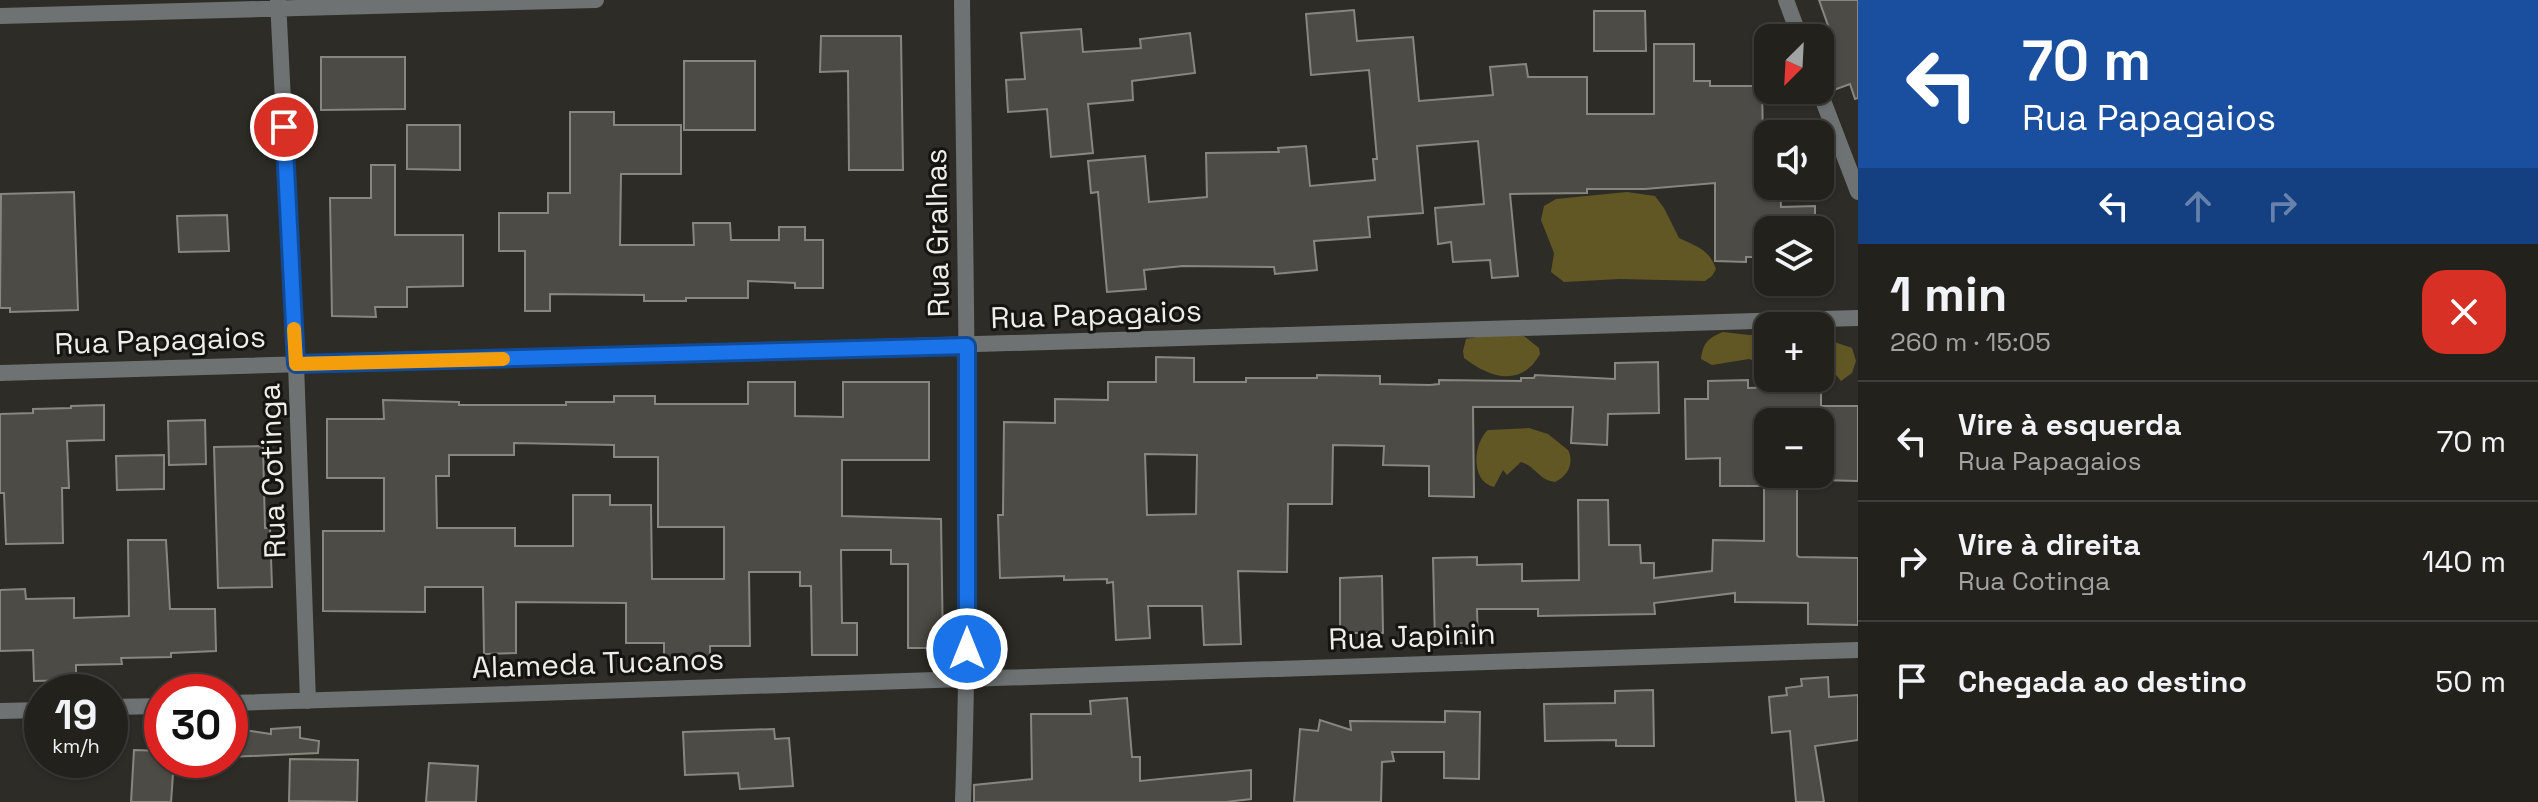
<!DOCTYPE html>
<html lang="pt">
<head>
<meta charset="utf-8">
<style>
	body { margin:0; font-family:"Space Grotesk",sans-serif; background:#2e2e29; color:#f1f3f6; height:100vh; display:flex; flex-direction:column; font-size:30px; white-space:nowrap }
	* { box-sizing:border-box; margin:0 }
	p { font-size:26px; color:#a2a3a3 }
	.icon { flex:none; width:44px; height:44px; fill:none; stroke:currentColor; stroke-width:2; stroke-linecap:round; stroke-linejoin:round }
	.map { position:relative; flex:1; overflow:hidden }
	.side { display:flex; flex-direction:column; background:#22211c; width:680px }
	.side>* { flex:none }
	.banner { background:#1a4fa0; color:#fff; overflow:hidden }
	.needle { width:52px; rotate:204deg }
	.controls { position:absolute; left:1754px; top:24px; display:grid; gap:16px }
	.controls a { display:grid; place-items:center; width:80px; height:80px; border-radius:16px; background:#22211c; box-shadow:0 2px 6px #0004,0 0 0 2px #3f3e3b; font-size:40px }
	.speed { position:absolute; left:24px; top:674px; display:flex; gap:16px; font-size:40px; font-weight:700; text-align:center }
	.speed>* { display:grid; place-content:center; width:104px; height:104px; border-radius:50%; background:#22211c; box-shadow:0 2px 6px #0004,0 0 0 2px #3f3e3b; line-height:1 }
	.speed small { font-size:20px; font-weight:400 }
	.speed .limit { border:12px solid #d22; background:#fff; color:#111 }
	.pin { position:absolute; display:grid; place-items:center; width:68px; height:68px; color:#fff; margin:-34px; border:4px solid #fff; border-radius:50%; box-shadow:0 2px 8px #0007 }
	.me { position:absolute; width:88px; margin:-44px; rotate:0deg; stroke-linejoin:round; filter:drop-shadow(0 0 6px #0008) }
	.turn { display:flex; align-items:center; gap:28px; height:168px; padding:0 32px; font-size:36px }
	.turn .icon { width:104px; height:104px; stroke-width:2.5 }
	.turn b { display:block; font-size:56px; line-height:68px }
	.lanes { display:flex; align-items:center; height:76px; padding:0 32px; background:#0003; justify-content:center; gap:40px; direction:ltr }
	.lanes .off { opacity:.35 }
	.round { display:grid; place-items:center; flex:none; width:84px; height:84px; border-radius:24px; background:#2e2e29 }
	.overview { display:flex; align-items:center; justify-content:space-between; height:136px; padding:0 32px }
	h1 { font-size:48px; font-weight:600; line-height:60px }
	ul { padding:0; list-style:none }
	li { display:flex; align-items:center; gap:24px; height:120px; padding:0 32px; border-top:2px solid #3f3e3b }
	li div { flex:1 }
	li b { display:block; font-size:30px }
	li em { font-style:normal }
	main { display:flex; flex:1; min-height:0 }
	.map>svg:first-child { display:block }
</style>
</head>
<body>
<main>
<div class="map">
<svg width="1858" height="802" viewBox="0 0 1858 802">
	<rect width="100%" height="100%" fill="#2d2c26"/>
	<path fill="#615725" d="M1627,192l28,4 9,12 15,30c17,8 31,12 37,31l-4,7 -7,5 -85,-2 -56,3 -13,-10 3,-19 -13,-33 3,-14 12,-7z
		M1505,332l19,4 15,12 1,6c-19,34 -50,24 -76,4l-1,-7 3,-12z
		M1723,332l26,3 19,-2v32l-19,-6 -37,6 -11,-6c2,-16 7,-21 22,-27z
		M1820,337l32,11 4,13 -4,12 -11,8 -8,-10 -4,-10 -4,7 -5,-2z
		M1529,428l19,6 20,16c7,13 -1,27 -13,32 -15,-1 -20,-16 -34,-20l-14,13 -4,-5 -9,17c-24,-5 -21,-44 -6,-57z"/>
	<path fill="#4c4b45" stroke="#87867f" stroke-width="2" fill-rule="evenodd" d="M1819,0h39v98l-3,1 -5,-15 -19,7 -5,-10 -6,-16v-27l11,-4z
		M1354,10l3,31 56,-4 6,64 74,-6 -3,-28 36,-3 2,13h59v37h67v-70h40v37h16v5h52l1,55h5v45h12l1,21 34,-1v24h-47v27h-22v5l-31,-1v-78l-70,6h-58v4l-77,1 8,82 -26,2 -2,-18 -37,2 -2,-20 -13,2 -3,-36 49,-4 -6,-63 -61,5 6,67 -55,4 2,20 -56,4 3,29 -42,4 -1,-7 -91,-1 -39,4 2,19 -39,3 -9,-100 -7,1 -3,-32 57,-5 4,46 58,-5 -1,-44 73,-1 -1,-4 28,-2 4,40 65,-6 -2,-21h4l-8,-89 -58,5 -5,-61z
		M1594,11h51l1,40h-52z
		M1081,29l2,23 58,-4 -1,-9 50,-6 5,40 -63,8 1,19 -45,4 5,49 -42,4 -4,-48 -39,3 -2,-32 19,-1 -4,-46z
		M821,36h80l2,134h-54l-1,-99 -28,1z
		M321,57h84v52l-84,1z
		M684,61h71v69h-71z
		M570,112h44v13h67v49h-60l-1,71h74l-1,-22h37l1,17h48v-13h26v13h18v48h-28v-5l-47,-2v17h-62v3h-42v-6l-94,-1v17h-25v-60h-26v-38h49v-20h22z
		M407,125h53v45l-53,-1z
		M371,165h24v70h68v51l-56,1v20h-32l1,10 -44,-1 -2,-118h41z
		M74,192l4,118 -68,2v-4h-10l1,-114z
		M227,215l2,36 -50,1 -2,-36z
		M1156,357l38,1v24h52v-4h71v-3l63,1v8l50,1 9,-1v-4l82,1v-3h13l1,-3 80,4v-16l43,-1 1,51 -51,1 -1,31 -36,-2 2,-36h-100l1,90 -45,-1v-30l-46,-1 1,-19 -51,-1 -1,59h-44l-1,68 -49,-1 3,73 -37,1 -2,-39h-54l2,32 -34,2 -3,-58 -6,1v-4l-43,1v-4l-64,2 -2,-63h5l1,-93 51,1v-24l53,1v-18h48zM1145,454l52,1 -1,59 -49,1z
		M1748,380v8l73,-2v20h37v75l-38,-1v-58h-52v52h29v81l2,2 59,1v67l-50,-1v-21l-73,-1v-9l-81,10 1,11 -117,2v-7h-61l1,34h-43l-2,-85 44,-1v8l45,-1v17l57,-1 -1,-80h30l1,45h31l1,18h13v15l58,-7 1,-31 51,1v-55h-44v-28l-34,1 -1,-60h23v-18z
		M748,382h47v34l48,1v-35h86v78h-87v56l99,3 2,129h-35v-84h-17v-14h-50l1,73h15v32h-45l-1,-69h-11v-14h-51l1,74h-40v13h-46v-16h-38v-40l-110,-1v51l-32,1 -1,-67h-58v25l-102,-1v-80h61v-53h-57v-59h57l-1,-19 76,2v3h107v-3h48v-6h41v8h93zM514,443l100,2v12h44v70h66v52h-72l-1,-74h-41v-10h-37v51h-58v-18h-78l-1,-52h13v-21h65z
		M104,405v35l-37,1 2,47h-7l1,55 -57,1 -2,-51h-4v-79l33,-1v-4l38,-1v-2z
		M205,420l1,44 -37,1 -1,-44z
		M263,446l2,82h5l2,59 -54,1 -4,-141z
		M164,455v34l-47,1 -1,-34z
		M128,540h38l4,69h45l1,42 -45,2v4l-50,1 1,6 -46,1v15l-42,1 -1,-31 -33,1v-61l25,-1 1,10 48,-1v20l55,-2z
		M1382,576l1,57h-43v-55z
		M1828,677l1,20 29,-2v45l-43,6 9,56h-28l-6,-71 -18,2 -3,-36 18,-2 -1,-7 16,-2 -1,-7z
		M1653,690l1,56h-38v-6l-71,1 -1,-37 71,-1v-12z
		M1127,698l5,59h8v24l111,-11v29l-25,3h-252v-17l58,-6 -1,-65h60l-1,-13z
		M1445,711l35,1 -1,67 -35,-1v-26h-52l2,9 -12,1 -1,40h-87l6,-73 18,2 2,-11 31,10 -1,-9 95,1z
		M300,727v11l19,3 -1,12 -88,4v-29l41,6v-5z
		M774,729l1,10 14,-1 4,48 -53,3 -2,-16 -53,2 -2,-43z
		M134,750l28,1v9h12l-3,42h-40z
		M290,759l68,1 -1,42 -68,-1z
		M429,763l49,3 -2,36h-50z"/>
	<g fill="none" stroke-linecap="round" stroke-linejoin="round">
		<path stroke="#6f7273" stroke-width="16" d="M278,0l18,364 12,337
			M962,0c3,267 10,535 1,802
			M1786,0l14,38
			M0,16l596,-16
			M1819,90l39,102
			M0,373l1858,-55
			M230,703l1628,-53
			M110,707l52,-1
			M0,711l42,-1"/>
	</g>
	<g fill="none" stroke-linecap="round" stroke-linejoin="round">
		<g stroke="#114b97" stroke-width="20">
			<path id="route" d="M284,127l12,237 671,-18v303"/>
		</g>
		<use href="#route" stroke="#1a73e8" stroke-width="14"/>
		<path stroke="#f59e0b" stroke-width="14" d="M294,329l2,35 207,-5"/>
	</g>
	<g text-anchor="middle" dominant-baseline="central" stroke-width="6" stroke-linejoin="round" paint-order="stroke">
		<g font-size="30" fill="#eeede9" stroke="#141411">
			<text transform="translate(937 233) rotate(-91)">Rua Gralhas</text>
			<text transform="translate(1096 314) rotate(-2)">Rua Papagaios</text>
			<text transform="translate(160 340) rotate(-2)">Rua Papagaios</text>
			<text transform="translate(272 471) rotate(-92)">Rua Cotinga</text>
			<text transform="translate(1412 636) rotate(-2)">Rua Japinin</text>
			<text transform="translate(598 663) rotate(-2)">Alameda Tucanos</text>
		</g>
	</g>
</svg>
<div class="controls">
<a><svg class="needle" viewBox="-14 -14 28 28"><path d="M0-13l5 13h-10z" fill="#e53935"/><path d="M0 13l5-13h-10z" fill="#a2a3a3"/></svg></a>
<a><svg class="icon" aria-label="sound" viewBox="0 0 24 24"><path d="M4 9h4l5-4v14l-5-4H4zM17 9q2 3 0 6"/></svg></a>
<a><svg class="icon" aria-label="layers" viewBox="0 0 24 24"><path d="M12 4l9 5-9 5-9-5zM3 14l9 5 9-5"/></svg></a>
<a>+</a>
<a>−</a>
</div>
<div class="speed"><div>19<small>km/h</small></div><div class="limit">30</div></div>
<div class="pin" style="left:284px;top:127px;background:#d93025"><svg class="icon" aria-label="arrive" viewBox="0 0 24 24"><path d="M6 21V4h12l-3 4 3 4H6"/></svg></div>
<svg class="me" style="left:967px;top:649px" viewBox="-20 -20 40 40"><circle r="17" fill="#1a73e8" stroke="#fff" stroke-width="3"/><path d="M0-11L8 9 0 5-8 9z" fill="#fff"/></svg>
</div>
<section class="side">
<div class="banner">
<div class="turn"><svg class="icon" aria-label="left" viewBox="0 0 24 24"><path d="M17 20v-9H6M10 6l-5 5 5 5"/></svg><div><b>70 m</b>Rua Papagaios</div></div>
<div class="lanes"><svg class="icon" aria-label="left" viewBox="0 0 24 24"><path d="M17 20v-9H6M10 6l-5 5 5 5"/></svg><svg class="icon off" aria-label="ahead" viewBox="0 0 24 24"><path d="M12 20V5M6 11l6-6 6 6"/></svg><svg class="icon off" aria-label="right" viewBox="0 0 24 24"><path d="M7 20v-9h11M14 6l5 5-5 5"/></svg></div>
</div>
<div class="overview"><div><h1>1 min</h1><p>260 m · 15:05</p></div><a class="round" style="background:#d93025;color:#fff"><svg class="icon" aria-label="close" viewBox="0 0 24 24"><path d="M6 6l12 12M18 6L6 18"/></svg></a></div>
<ul>
<li><svg class="icon" aria-label="left" viewBox="0 0 24 24"><path d="M17 20v-9H6M10 6l-5 5 5 5"/></svg><div><b>Vire à esquerda</b><p>Rua Papagaios</p></div><em>70 m</em></li>
<li><svg class="icon" aria-label="right" viewBox="0 0 24 24"><path d="M7 20v-9h11M14 6l5 5-5 5"/></svg><div><b>Vire à direita</b><p>Rua Cotinga</p></div><em>140 m</em></li>
<li><svg class="icon" aria-label="arrive" viewBox="0 0 24 24"><path d="M6 21V4h12l-3 4 3 4H6"/></svg><div><b>Chegada ao destino</b></div><em>50 m</em></li>
</ul>
</section>
</main>
</body>
</html>
